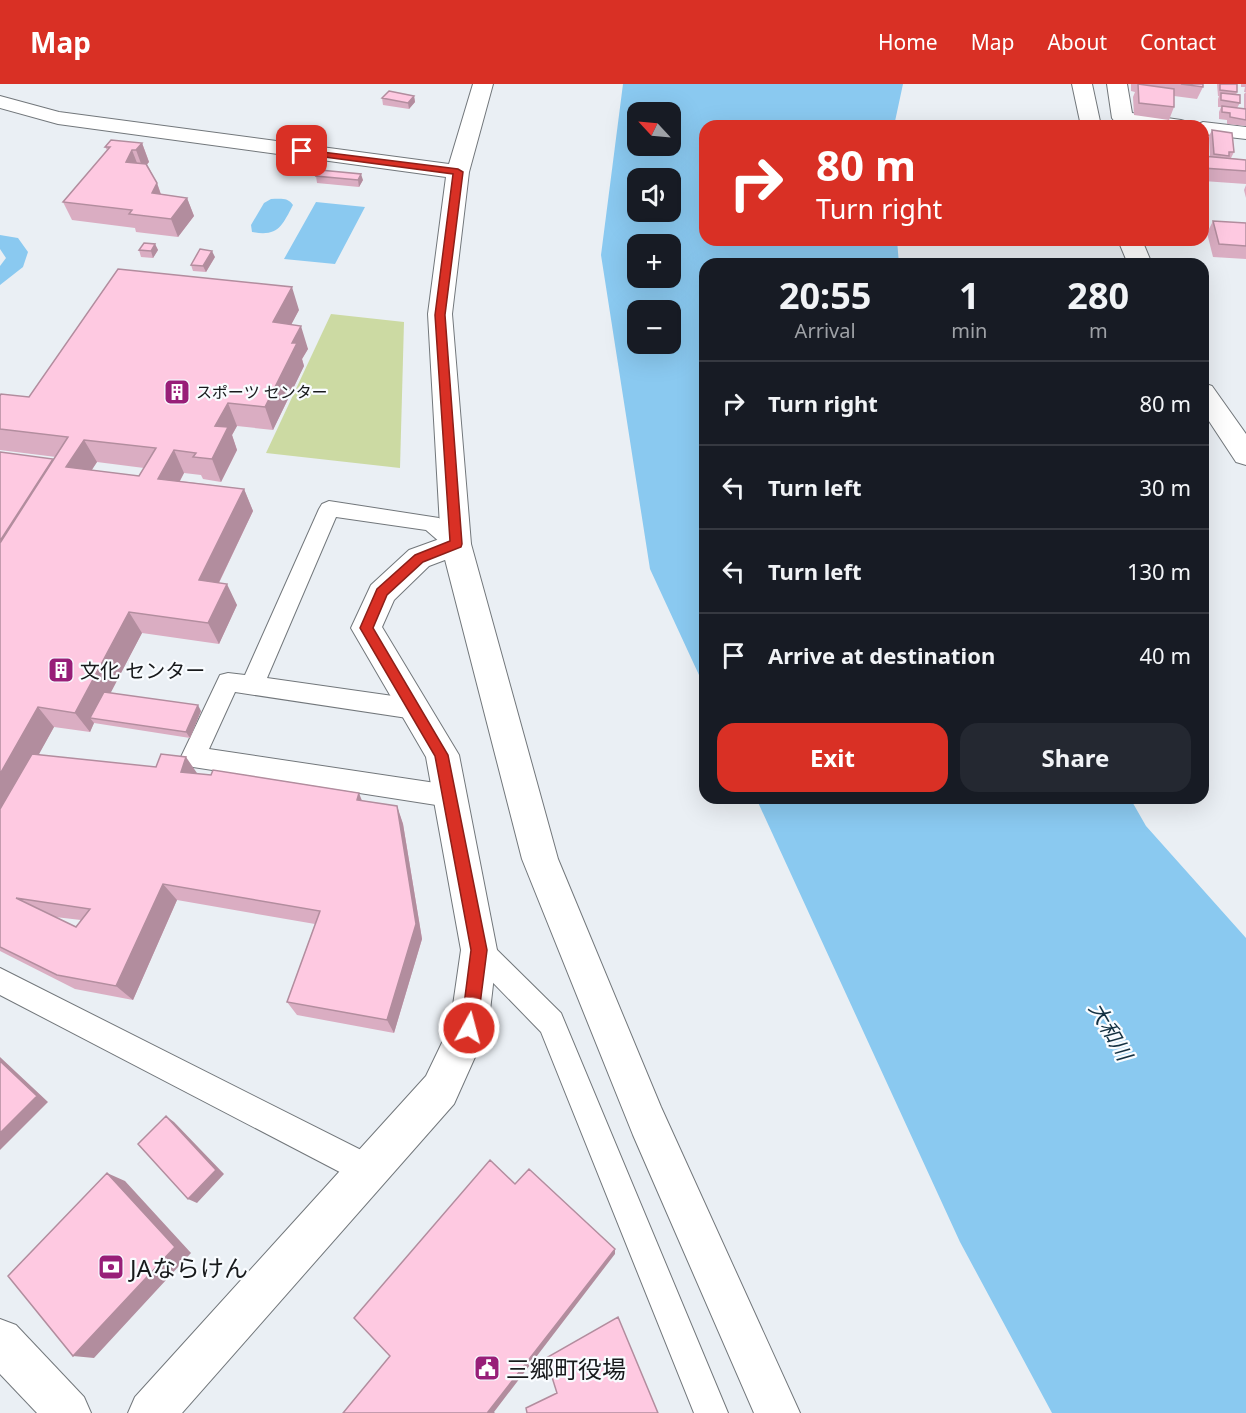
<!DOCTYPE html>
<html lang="en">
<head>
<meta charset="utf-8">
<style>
	body { margin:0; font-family:"Noto Sans","Noto Sans JP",sans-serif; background:#242831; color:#f1f3f6; height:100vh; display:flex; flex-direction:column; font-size:22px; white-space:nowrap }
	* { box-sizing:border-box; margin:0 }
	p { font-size:20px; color:#9ea1a6 }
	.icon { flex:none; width:33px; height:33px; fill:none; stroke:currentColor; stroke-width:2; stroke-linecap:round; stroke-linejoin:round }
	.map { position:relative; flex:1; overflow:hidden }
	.side { position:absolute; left:699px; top:174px; width:510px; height:546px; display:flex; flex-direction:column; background:#171b24; border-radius:18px; box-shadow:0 6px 24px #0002 }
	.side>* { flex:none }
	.hud { position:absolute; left:699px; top:36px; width:510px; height:126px; border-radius:18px; box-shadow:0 6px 24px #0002; background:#d93025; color:#fff; overflow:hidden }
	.needle { width:39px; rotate:296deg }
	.buttons { position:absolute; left:627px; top:18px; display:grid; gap:12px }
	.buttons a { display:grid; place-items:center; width:54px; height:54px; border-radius:12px; background:#171b24; box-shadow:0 6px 24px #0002; font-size:30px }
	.pin { position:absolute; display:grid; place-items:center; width:51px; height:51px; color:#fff; margin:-26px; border-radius:12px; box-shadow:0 3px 9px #0006 }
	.me { position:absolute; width:66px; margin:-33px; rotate:7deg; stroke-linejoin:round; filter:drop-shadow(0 0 4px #0008) }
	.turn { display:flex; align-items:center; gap:21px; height:126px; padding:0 18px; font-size:27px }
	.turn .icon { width:78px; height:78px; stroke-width:2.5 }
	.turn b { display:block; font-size:42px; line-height:51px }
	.eta { display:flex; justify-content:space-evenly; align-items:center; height:102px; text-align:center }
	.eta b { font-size:36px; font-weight:700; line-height:42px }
	.cta { display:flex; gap:12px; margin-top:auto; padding:12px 18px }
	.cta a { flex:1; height:69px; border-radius:18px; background:#d93025; color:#fff; font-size:24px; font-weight:700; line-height:69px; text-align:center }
	.cta a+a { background:#242831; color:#f1f3f6 }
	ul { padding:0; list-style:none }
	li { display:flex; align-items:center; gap:18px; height:84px; padding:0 18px; border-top:2px solid #363941 }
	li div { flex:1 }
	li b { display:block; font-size:22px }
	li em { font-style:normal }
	header { display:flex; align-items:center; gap:36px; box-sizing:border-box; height:84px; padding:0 30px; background:#d93025; color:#fff }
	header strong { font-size:28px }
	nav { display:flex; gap:33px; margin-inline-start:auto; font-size:21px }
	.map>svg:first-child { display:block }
</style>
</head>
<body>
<header>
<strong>Map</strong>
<nav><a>Home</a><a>Map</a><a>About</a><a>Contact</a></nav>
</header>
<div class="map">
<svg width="1246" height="1329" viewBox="0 0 1246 1329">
	<rect width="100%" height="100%" fill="#eaeff4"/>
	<path fill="#ccdaa3" d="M331,230l73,8 -4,146 -134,-15z"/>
	<path fill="#8ac9f0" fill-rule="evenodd" d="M623,0h280l-9,42h-189v114h192l2,24h-194v424l-55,-119 -49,-314zM670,28v34h-32v-34zM670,94v34h-32v-34zM670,160v34h-32v-34zM670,226v34h-32v-34z
		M271,115c8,0 17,-2 22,6 -11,21 -15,32 -41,27l-1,-7 13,-22z
		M316,118l49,5 -30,57 -51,-5z
		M0,151l18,3 10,14 -5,15 -23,18v-19l6,-8 -6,-9z
		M756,714h374l16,28 100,112v475h-194l-92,-171z"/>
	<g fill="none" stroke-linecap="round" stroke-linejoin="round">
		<g stroke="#72777b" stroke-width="2">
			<path id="service" d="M329,417l110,17 24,20 4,6 -4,6 -7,2 -7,-2 -23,-20 -90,-13 -69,161 147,21 8,3 4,7 -4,7 -8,3 -179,-27 -26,57 240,36 9,3 3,8 -3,8 -9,3 -256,-40 -9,-3 -3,-7 39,-82 8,-2 17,2 74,-166 3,-5z
				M479,853l9,4 73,72 167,400h-34l-153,-381 -71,-73 -4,-9 4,-9z
				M0,884l379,191 4,11 -4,11 -11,4 -11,-4 -357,-186z"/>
		</g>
		<g stroke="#72777b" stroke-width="2">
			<path id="minor" d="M1072,0h20l9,42h-20z
				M1107,0h20l5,29 49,7 7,2 3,4h-56l-20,-4 -3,-4z
				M1203,38l43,5v12l-43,-5v-8h-9z
				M1118,156h24l10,24h-24z
				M1203,299l9,3 34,48v31l-10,-3 -33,-50z
				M456,449l10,3 5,8 -5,8 -37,14 -35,34 -12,27 77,128 38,195 -9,78 -34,76 -272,309h-54l7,-16 291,-321 24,-50 11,-76 -35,-193 -75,-129 20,-43 38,-35z"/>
		</g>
		<g stroke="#72777b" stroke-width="2">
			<path id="tertiary" d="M473,0h20l-24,88 -17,142 19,230 87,315 103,248 139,306h-46l-121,-278 -111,-276 -81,-315 -13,-230 18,-137 -388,-53 -58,-16v-12l59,16 390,52z"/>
		</g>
		<g stroke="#72777b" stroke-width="2">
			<path id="secondary" d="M0,1235l16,6 68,72 7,16h-54l-37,-39z"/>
		</g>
		<use href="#service" fill="#fff" fill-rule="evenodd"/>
		<use href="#minor" fill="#fff" fill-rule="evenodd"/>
		<use href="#tertiary" fill="#fff" fill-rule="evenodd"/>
		<use href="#secondary" fill="#fff" fill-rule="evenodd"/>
	</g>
	<path fill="#daadc2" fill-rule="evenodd" d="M1131,0h72v3l-6,12 -23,-3v11l-5,13 -35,-5 -1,-18 2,-5 -4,-1z
		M1217,0h20v8l-1,3 4,8 -3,5 9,1v17l-19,-2v-4l-8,-1v-7l2,-5h-3v-8l1,-3h-1z
		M1241,0h5v25h-2v-15l2,-2h-2l1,-5h-4z
		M414,12l1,6 -6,7 -26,-4 -1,-7z
		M1212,46l22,22 -3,6 15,2v24l-43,-3v-25l7,1 -1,-21z
		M142,59l7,19 -2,2 10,19 4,11 26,4 7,18 -16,21 -42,-5 -1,-4 -63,-8 -9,-18 44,-52 -2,-3z
		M316,92l47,4 -4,7 -42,-4z
		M1246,101v13l-2,-8z
		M1213,137l33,2v36l-33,-2 -6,-24z
		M155,160l3,6 -5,8 -12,-1 -2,-7z
		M215,173l-9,15 -13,-1 -2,-6z
		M299,226l-8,14 17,25 -6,10 2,7 -31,64 -36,-4 -5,9 5,15 -16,32 -18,-3 -2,-4 -17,-2 -4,8 64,8 9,22 -34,72 18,22 -18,39 -77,-11 -32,60 91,18 -11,27 -96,-15 -4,9 -36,-5 -16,28 159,19 200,32 6,18 19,115 -28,94 -97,-18 -10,-13 28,-78 -138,-24 -44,100 -58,-11 -75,-38v-499l54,8 2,-3 -56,-7v-54l29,1zM97,378l47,6 -5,8 -48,-6zM55,833l26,3 -5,7z"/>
	<path fill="#b28d9e" d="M414,12l1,6 -6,7 -1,-6z
		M142,59l7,19 -6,7 -7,-19z
		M132,66l7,18 -13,-6z
		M361,90l2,6 -4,7 -1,-7z
		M157,99l6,18 -11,-8z
		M187,114l7,18 -16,21 -7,-18z
		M155,160l3,6 -5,8 -2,-7z
		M212,167l3,6 -9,15 -3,-6z
		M292,203l7,23 -19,36 -7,-24z
		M301,242l7,23 -6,10 2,7 -31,64 -8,-23 27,-64z
		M228,319l9,23 -5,9 5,15 -16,32 -9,-23 3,-33z
		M84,356l13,22 -18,28 -13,-23z
		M174,366l10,23 -15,28 -11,-22z
		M53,375l4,6 -57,88v-12z
		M244,405l9,22 -43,90 -11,-21z
		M227,500l10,21 -18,39 -11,-21z
		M129,528l13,21 -45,86 -7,-1 4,5 -4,9 -15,-19z
		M198,621l3,6 -11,27 -4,-6z
		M38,623l16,20 -54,98v-51z
		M186,673l13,19 -18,-4z
		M359,709l7,18 -9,-11z
		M397,722l6,18 19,115 -28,94 -7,-13z
		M163,800l14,16 -44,100 -17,-14z
		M0,973l48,45 -48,48z
		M166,1032l8,6 50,52 -27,29 -9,-4z
		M107,1089l18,8 66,72 -97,105 -21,-2z
		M615,1165v5l-121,158 1,1h-6l-1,-1z"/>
	<path fill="#fec9e1" stroke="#b28d9e" stroke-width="1.5" fill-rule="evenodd" d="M1138,0l36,5v18l-35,-4z
		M1181,0h22v3z
		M1220,0h17v8l-17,-2z
		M389,7l25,5 -6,7 -26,-5z
		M1221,9l19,2v8l-19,-3z
		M1222,22l24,3v11l-16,-3v-4l-8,-1z
		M1212,46l20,3 2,19h-5v4l-15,-2z
		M111,56l31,3 -6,7h-4l-6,12 20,2 11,19 -5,10 35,5 -16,21 -42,-5 3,-4 -69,-8 47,-55h-5z
		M1203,72l43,4v11l-43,-3z
		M320,86l41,4 -3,6 -42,-4z
		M1213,137l33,2v23l-27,-2z
		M144,159l11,1 -4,7 -12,-1z
		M200,165l12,2 -9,15 -12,-1z
		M118,185l174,18 -19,35 28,4 -9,17h5l-32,64 -37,-4 -13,23 13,1 -16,32 -19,-2 3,-4 -22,-3 -16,29 86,10 -45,91 28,4 -19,39 -79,-11 -54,101 -37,-6 -38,67v-231l68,-106 -68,-8v-33l1,-2 28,3zM84,356l72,8 -17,28 -73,-9z
		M0,368l53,7 -53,82z
		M104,608l94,13 -12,27 -96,-14z
		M32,670l124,13 5,-13 25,3 -5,15 30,3 2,-5 146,23 -2,7 40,6 19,118 -29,96 -100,-18 33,-91 -157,-27 -47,102 -59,-11 -57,-28v-138zM16,814l74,11 -14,18z
		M0,977l37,35 -37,37z
		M166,1032l50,54 -28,29 -50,-55z
		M490,1076l25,24 14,-15 86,80 -127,163 1,1h-146l47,-57 -36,-38z
		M107,1089l68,74 -102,109 -65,-80z
		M618,1233l40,96h-131l-1,-5 31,-15 -11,-35z"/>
	<path fill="#d93025" stroke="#8d1f18" stroke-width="1.5" d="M298,65l160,20 5,3 -18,143 17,229 -1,3 -38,15 -36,33 -14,33 75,127 39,195 -10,78 -2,5 -6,3 -5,-3 -3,-5 10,-78 -36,-194 -75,-128 17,-39 38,-34 35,-14 -15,-226 18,-141 -151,-20 -5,-3z"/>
	<defs>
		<g id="building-square" transform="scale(1.35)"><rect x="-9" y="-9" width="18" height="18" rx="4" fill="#981e78" stroke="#f9fcff"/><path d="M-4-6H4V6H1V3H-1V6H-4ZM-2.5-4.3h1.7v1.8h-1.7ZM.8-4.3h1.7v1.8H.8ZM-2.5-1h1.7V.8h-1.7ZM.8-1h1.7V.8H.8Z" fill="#fff"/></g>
		<g id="bank-square" transform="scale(1.35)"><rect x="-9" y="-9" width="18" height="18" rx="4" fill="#981e78" stroke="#f9fcff"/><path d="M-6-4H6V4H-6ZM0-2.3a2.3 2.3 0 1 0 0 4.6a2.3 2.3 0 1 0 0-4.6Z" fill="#fff"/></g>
		<g id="civic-square" transform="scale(1.35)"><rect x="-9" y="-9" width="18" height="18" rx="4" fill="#981e78" stroke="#f9fcff"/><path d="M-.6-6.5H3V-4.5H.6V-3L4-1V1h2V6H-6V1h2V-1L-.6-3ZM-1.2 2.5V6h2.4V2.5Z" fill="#fff"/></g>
	</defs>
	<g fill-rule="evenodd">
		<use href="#building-square" x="177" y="308"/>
		<use href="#building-square" x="61" y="586"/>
		<use href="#bank-square" x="111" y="1183"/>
		<use href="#civic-square" x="487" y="1284"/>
	</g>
	<g text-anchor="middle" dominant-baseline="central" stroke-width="4.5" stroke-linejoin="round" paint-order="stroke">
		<g font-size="16" fill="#181a1c" stroke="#f9fcff" text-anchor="start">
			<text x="196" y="308">スポーツ センター</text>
		</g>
		<g font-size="20" fill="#181a1c" stroke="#f9fcff" text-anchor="start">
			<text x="80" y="586">文化 センター</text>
		</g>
		<g font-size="21" font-style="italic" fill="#143142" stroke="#f9fcff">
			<text transform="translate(1111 947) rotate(60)">大和川</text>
		</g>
		<g font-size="24" fill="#181a1c" stroke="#f9fcff" text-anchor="start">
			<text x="130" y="1183">JAならけん</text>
			<text x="506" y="1284">三郷町役場</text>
		</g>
	</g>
</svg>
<div class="buttons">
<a><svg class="needle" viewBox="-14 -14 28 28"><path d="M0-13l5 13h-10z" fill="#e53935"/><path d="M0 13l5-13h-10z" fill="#9ea1a6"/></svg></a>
<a><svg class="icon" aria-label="sound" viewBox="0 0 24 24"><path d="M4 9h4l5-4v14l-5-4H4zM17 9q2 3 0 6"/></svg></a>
<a>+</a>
<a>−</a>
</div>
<div class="pin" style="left:302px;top:67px;background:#d93025"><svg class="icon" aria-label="arrive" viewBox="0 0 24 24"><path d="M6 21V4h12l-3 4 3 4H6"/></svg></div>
<svg class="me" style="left:469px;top:944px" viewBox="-20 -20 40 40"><circle r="17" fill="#d93025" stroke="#fff" stroke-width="3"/><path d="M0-11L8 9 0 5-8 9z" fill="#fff"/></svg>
<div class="hud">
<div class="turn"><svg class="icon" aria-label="right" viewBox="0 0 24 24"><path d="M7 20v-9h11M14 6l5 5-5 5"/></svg><div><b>80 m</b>Turn right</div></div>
</div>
<section class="side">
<div class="eta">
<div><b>20:55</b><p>Arrival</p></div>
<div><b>1</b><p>min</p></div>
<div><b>280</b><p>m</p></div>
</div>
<ul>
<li><svg class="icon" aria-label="right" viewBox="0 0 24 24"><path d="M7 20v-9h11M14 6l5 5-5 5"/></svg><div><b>Turn right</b></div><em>80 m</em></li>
<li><svg class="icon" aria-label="left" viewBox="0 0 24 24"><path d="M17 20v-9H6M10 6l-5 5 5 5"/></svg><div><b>Turn left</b></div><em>30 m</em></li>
<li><svg class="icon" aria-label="left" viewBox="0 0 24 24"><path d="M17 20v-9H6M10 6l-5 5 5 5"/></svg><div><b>Turn left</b></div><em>130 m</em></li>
<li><svg class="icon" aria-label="arrive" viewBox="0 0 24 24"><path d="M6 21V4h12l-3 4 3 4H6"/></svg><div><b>Arrive at destination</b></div><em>40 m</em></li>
</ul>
<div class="cta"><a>Exit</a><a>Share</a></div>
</section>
</div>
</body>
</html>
